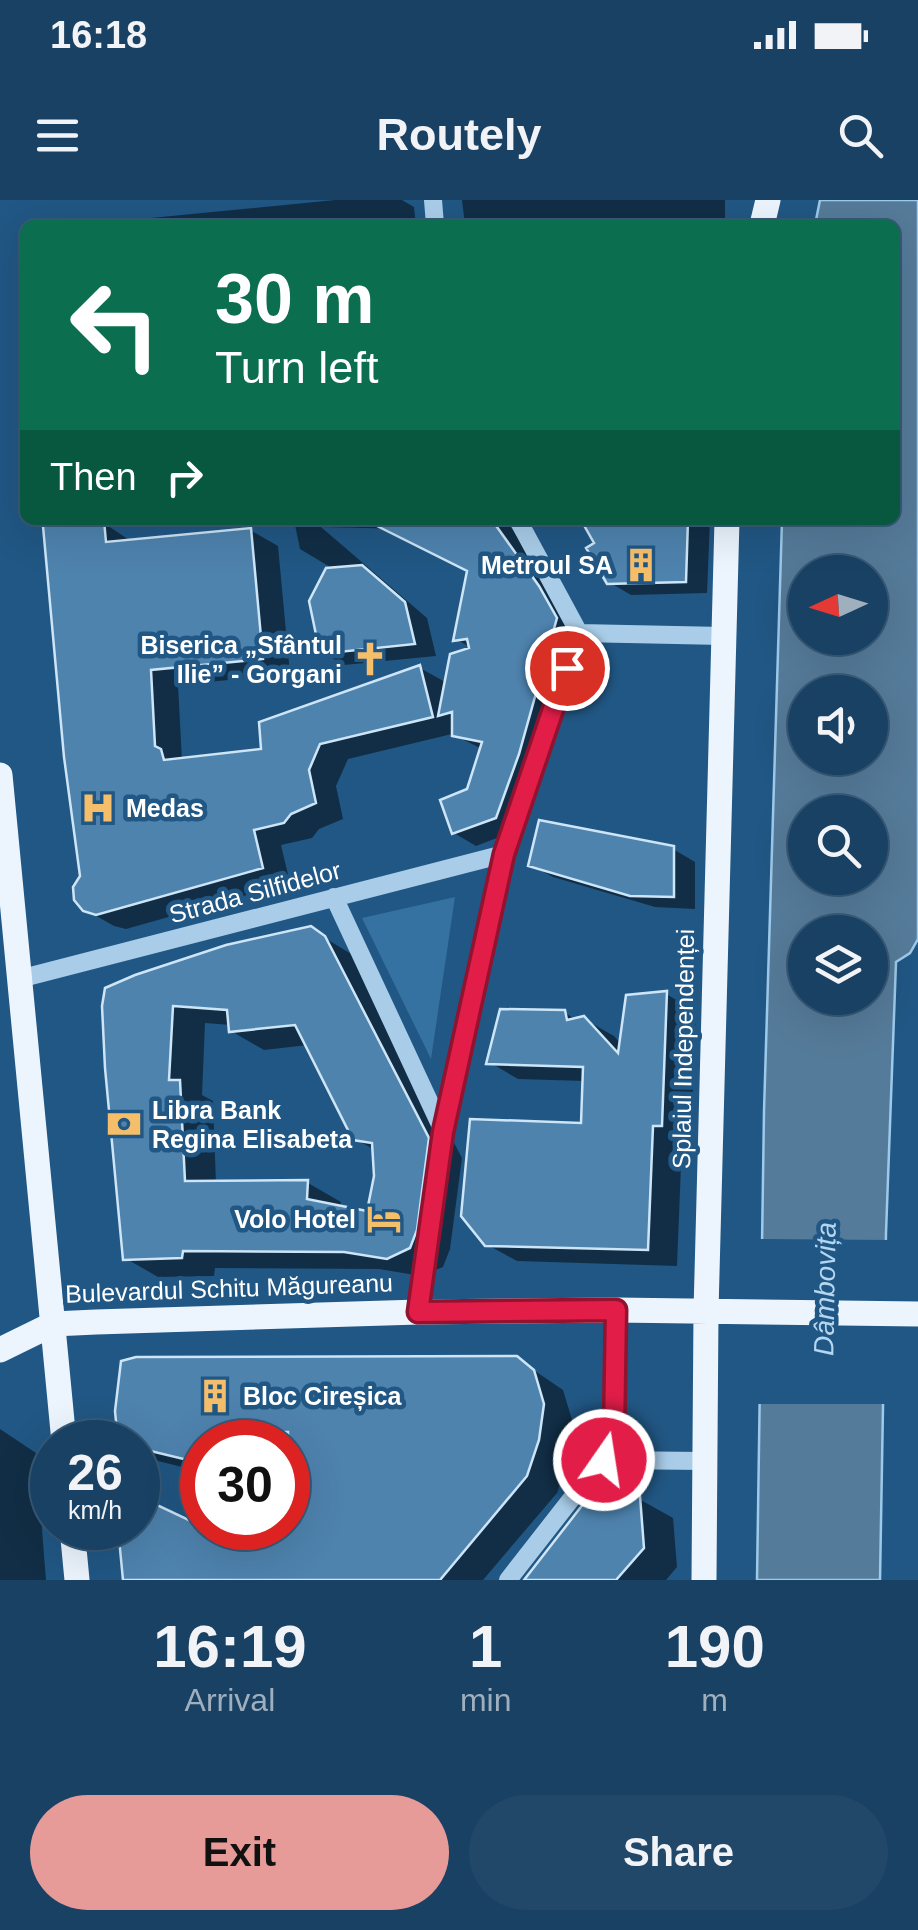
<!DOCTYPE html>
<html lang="en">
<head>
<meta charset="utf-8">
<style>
	body { margin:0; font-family:Helvetica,sans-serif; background:#224869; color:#f1f3f6; height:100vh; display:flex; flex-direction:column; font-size:38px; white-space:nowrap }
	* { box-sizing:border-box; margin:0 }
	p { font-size:32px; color:#9fafbe }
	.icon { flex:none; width:55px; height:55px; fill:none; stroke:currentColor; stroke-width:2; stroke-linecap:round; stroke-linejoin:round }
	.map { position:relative; height:1380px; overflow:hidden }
	.sheet { display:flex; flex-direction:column; background:#194163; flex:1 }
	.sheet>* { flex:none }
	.hud { position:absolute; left:20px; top:20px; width:880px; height:305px; border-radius:15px; box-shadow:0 10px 40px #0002,0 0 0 2px #375a78; background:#0b6e4f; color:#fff; overflow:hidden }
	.needle { width:65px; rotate:266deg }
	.buttons { position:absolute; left:788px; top:355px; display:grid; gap:20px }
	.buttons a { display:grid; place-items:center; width:100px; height:100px; border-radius:50%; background:#194163; box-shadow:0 10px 40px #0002,0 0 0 2px #375a78; font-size:50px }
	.speed { position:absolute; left:30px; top:1220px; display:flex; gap:20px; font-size:50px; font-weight:700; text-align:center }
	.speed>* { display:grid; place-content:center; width:130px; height:130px; border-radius:50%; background:#194163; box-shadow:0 10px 40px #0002,0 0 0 2px #375a78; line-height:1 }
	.speed small { font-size:25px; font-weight:400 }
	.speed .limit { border:15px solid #d22; background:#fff; color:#111 }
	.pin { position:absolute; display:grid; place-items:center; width:85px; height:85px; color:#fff; margin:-42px; border:5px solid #fff; border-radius:50%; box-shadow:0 2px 10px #0007 }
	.me { position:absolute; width:110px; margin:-55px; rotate:13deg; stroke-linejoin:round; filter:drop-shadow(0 0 8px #0008) }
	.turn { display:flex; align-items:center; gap:35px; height:210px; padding:0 30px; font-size:45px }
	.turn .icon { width:130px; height:130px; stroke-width:2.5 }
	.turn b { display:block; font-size:70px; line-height:85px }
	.then { display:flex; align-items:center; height:95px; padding:0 30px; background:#0003; gap:20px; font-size:38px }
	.eta { display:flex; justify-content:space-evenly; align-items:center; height:170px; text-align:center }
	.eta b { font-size:60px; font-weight:700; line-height:70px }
	.action { display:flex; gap:20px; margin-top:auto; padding:20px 30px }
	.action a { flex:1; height:115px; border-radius:60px; background:#e69b98; color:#111; font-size:40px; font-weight:700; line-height:115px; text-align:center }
	.action a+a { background:#224869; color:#f1f3f6 }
	.status { display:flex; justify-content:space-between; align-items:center; height:70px; padding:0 50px; background:#194163; direction:ltr }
	.status svg { height:28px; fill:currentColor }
	header { display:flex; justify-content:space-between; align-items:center; height:130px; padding:0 30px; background:#194163; font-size:45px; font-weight:700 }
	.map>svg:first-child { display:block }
</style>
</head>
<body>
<div class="status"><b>16:18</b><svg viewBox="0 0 49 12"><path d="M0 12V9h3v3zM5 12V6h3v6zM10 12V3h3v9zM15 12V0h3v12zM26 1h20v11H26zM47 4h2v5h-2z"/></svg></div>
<header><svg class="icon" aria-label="menu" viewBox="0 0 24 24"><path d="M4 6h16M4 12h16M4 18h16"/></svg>Routely<svg class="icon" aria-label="search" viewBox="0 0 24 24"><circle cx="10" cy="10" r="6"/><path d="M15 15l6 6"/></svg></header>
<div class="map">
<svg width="918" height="1380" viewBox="0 0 918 1380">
	<rect width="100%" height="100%" fill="#215784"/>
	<path fill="#3571a1" d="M455,697l-24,162 -69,-141z"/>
	<path fill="#557b9a" stroke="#9dc9ea" stroke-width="2.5" fill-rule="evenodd" d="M820,0h98v739l-8,14 -14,9 -10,271 -6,347h-123l7,-469 18,-591h113v-295h-80zM805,372h65v66h-65zM805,492h65v66h-65zM805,612h65v66h-65zM805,732h65v66h-65z"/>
	<path fill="#215784" d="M757,1039l134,1 -3,164h-133z"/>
	<path fill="#0007" fill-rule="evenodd" d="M335,0h67l12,7 2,18h-337z
		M462,0h263v25h-260z
		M294,320h212l55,81 17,31 -60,198 -42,16 -22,-13 28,-84 -30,-15 -104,25 -12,27 7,33 -24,10 -7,9 -31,7 9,38 -164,46 -12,-3 -30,-17 -2,-32 22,-354 28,19 118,-12 28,16 12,128 -112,11 4,75 82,-9 156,-83 27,15 26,-34 -17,-10 14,-68 -61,-42 -88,-2 106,91 9,38 -92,9 -22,-13 -11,-50 19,-35 -30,-18z
		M584,320h126l-3,73 -76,2 -22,-13 -11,-38z
		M673,649l22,13v47l-40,-2 -102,-30 -22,-12z
		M310,729l48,29 104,200 -12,91 -7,18 -22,9 -42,-7 -164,-1 -1,8 -56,1 -33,-19 -20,-252zM205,823l26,2v6l33,19 44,-5 47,94 20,11 1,26 -7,38 -29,-6 1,-6 -33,-19 -92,1 -3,-83 -11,-6z
		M666,794l30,17 -5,130h-9l-5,125 -160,-5 -31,-17 97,-118 2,-45 -67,-2 -29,-17 76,-49 12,7 7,-1 30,17 8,9z
		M516,1158l47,32 10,33 -5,35 -11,35 -74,87h-358l-5,-52h18v-29l112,53 11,-24h27v-86h-86v30l-52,-13 -12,-7v-10h-17l-3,-31z
		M0,1229l36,24 10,127h-46z
		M639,1299l34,19 4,49 -11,13h-142z"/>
	<path fill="#4e83ae" stroke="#cde5f7" stroke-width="2.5" fill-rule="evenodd" d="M104,320l2,22 145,-14 12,131 -112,11 4,76 6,3 3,11 97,-11 -2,-27 161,-57 13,52 -113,27 -11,26 7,33 -25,11 -7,9 -30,7 9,38 -167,47 -13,-4 -9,-11 -1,-13 7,-11 -16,-119 -21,-231z
		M365,320h127l47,66 18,32 -38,136 -23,64 -44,16 -12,-34 27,-11 15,-47 -30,-6v-24l-14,4 12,-62 19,-6 -2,-9 -14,2 14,-70z
		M581,320h107l-2,62 -79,2 -21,-36 8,-5z
		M362,365l43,37 10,42 -95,10 -11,-53 17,-33z
		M539,620l135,26v51l-44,-1 -102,-30z
		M311,726l14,10 104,202 -12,92 -7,18 -23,11 -43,-7 -161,-1 -1,7 -59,2 -18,-192 -3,-62 3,-18 30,-13 91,-30zM173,806l54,4 2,22 66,-7 58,115 19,3 2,33 -7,35 -60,-12 1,-19 -123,1 -5,-101h-11z
		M667,791l-5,135h-9l-5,124 -163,-4 -24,-30 9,-97 111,4 2,-56 -97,-3 14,-55 65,1 2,10 17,-4 34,37 8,-58z
		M517,1156l17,14 10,34 -5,36 -12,36 -87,104h-317l-5,-52h20v-32l110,52 11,-20h29v-96l-75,1 -4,9h-7l-2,21 -62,-15v-6h-20l-3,-31 6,-50 15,-4z
		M591,1294l49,2 4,52 -28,32h-92z"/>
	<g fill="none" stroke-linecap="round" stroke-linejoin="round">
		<path stroke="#a9cde9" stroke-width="18" d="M433,0l2,25
			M579,433l144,3
			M334,697l109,234
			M19,779l485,-125
			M419,1112l24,-181 61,-277 75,-221 -61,-113
			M604,1260l101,1
			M508,1380l103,-132 3,-14 2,-124"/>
		<path stroke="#ecf5fe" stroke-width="25" d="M762,25l6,-25
			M0,575l64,667
			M0,1150l53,-26 43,-2 323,-10 197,-2 302,4
			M72,1328l5,52
			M704,1380l2,-269 21,-791"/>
	</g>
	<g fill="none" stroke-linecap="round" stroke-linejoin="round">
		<g stroke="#92132f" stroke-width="25">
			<path id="route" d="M567,468l-63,186 -61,278 -25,180 198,-2 -2,124 -10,26"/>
		</g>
		<use href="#route" stroke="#e11d48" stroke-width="18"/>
	</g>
	<defs>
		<g id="building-bare" transform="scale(2.7)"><path d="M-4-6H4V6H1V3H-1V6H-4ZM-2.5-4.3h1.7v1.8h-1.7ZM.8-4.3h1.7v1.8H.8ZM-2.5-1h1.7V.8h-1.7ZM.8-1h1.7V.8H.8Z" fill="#f5be6b" stroke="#215784" stroke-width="2.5" paint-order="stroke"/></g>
		<g id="church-bare" transform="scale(2.7)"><path d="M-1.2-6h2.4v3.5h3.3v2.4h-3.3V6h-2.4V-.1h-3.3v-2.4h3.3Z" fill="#f5be6b" stroke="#215784" stroke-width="2.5" paint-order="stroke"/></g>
		<g id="hospital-bare" transform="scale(2.7)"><path d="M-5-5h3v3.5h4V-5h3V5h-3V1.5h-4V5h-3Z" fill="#f5be6b" stroke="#215784" stroke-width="2.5" paint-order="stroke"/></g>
		<g id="bank-bare" transform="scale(2.7)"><path d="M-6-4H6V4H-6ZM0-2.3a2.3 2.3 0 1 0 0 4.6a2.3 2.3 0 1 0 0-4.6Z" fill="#f5be6b" stroke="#215784" stroke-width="2.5" paint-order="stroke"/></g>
		<g id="hotel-bare" transform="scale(2.7)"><path d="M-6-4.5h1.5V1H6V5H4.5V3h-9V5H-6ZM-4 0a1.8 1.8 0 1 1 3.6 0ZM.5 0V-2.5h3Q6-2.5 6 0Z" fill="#f5be6b" stroke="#215784" stroke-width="2.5" paint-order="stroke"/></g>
	</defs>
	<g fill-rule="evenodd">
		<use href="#building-bare" x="641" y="365"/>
		<use href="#church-bare" x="370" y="459"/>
		<use href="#hospital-bare" x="98" y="608"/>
		<use href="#bank-bare" x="124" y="924"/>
		<use href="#hotel-bare" x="384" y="1019"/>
		<use href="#building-bare" x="215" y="1196"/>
	</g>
	<g text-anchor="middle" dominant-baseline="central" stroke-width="9" stroke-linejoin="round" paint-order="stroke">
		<g font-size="25" font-weight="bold" fill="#fff" stroke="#215784" text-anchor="end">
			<text x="613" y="365">Metroul SA</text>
			<text x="342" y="445">Biserica „Sfântul<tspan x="342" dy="29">Ilie” - Gorgani</tspan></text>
			<text x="126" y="608" text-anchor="start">Medas</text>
			<text x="152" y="910" text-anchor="start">Libra Bank<tspan x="152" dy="29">Regina Elisabeta</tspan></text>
			<text x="356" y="1019">Volo Hotel</text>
			<text x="243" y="1196" text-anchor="start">Bloc Cireșica</text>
		</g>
		<g font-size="25" fill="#fff" stroke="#215784">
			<text transform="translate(255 692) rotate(-15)">Strada Silfidelor</text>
			<text transform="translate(683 849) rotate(-89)">Splaiul Independenței</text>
			<text transform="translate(229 1088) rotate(-2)">Bulevardul Schitu Măgureanu</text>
		</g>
		<g font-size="28" font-style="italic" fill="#b5d6f0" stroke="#215784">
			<text transform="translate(825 1089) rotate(-89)">Dâmbovița</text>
		</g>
	</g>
</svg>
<div class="buttons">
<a><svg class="needle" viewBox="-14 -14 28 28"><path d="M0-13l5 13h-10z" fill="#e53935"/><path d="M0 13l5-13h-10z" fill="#9fafbe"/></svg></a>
<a><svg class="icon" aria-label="sound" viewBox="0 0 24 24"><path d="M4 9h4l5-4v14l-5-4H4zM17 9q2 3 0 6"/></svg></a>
<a><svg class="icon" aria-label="search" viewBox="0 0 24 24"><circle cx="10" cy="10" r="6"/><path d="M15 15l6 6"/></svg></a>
<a><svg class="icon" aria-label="layers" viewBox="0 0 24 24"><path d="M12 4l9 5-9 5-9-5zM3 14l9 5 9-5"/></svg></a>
</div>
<div class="speed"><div>26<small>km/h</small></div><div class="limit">30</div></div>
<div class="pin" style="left:567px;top:468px;background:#d93025"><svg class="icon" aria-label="arrive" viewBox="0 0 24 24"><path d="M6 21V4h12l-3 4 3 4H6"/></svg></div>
<svg class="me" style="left:604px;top:1260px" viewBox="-20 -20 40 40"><circle r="17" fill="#e11d48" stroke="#fff" stroke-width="3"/><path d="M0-11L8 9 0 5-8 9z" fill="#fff"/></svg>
<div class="hud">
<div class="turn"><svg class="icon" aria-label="left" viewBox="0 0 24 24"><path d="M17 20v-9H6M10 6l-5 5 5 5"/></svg><div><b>30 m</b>Turn left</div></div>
<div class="then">Then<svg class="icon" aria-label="right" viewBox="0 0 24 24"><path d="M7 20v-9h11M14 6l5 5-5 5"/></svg></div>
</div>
</div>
<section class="sheet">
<div class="eta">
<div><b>16:19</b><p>Arrival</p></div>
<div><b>1</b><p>min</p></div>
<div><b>190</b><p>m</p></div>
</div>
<div class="action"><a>Exit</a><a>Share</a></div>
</section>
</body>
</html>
